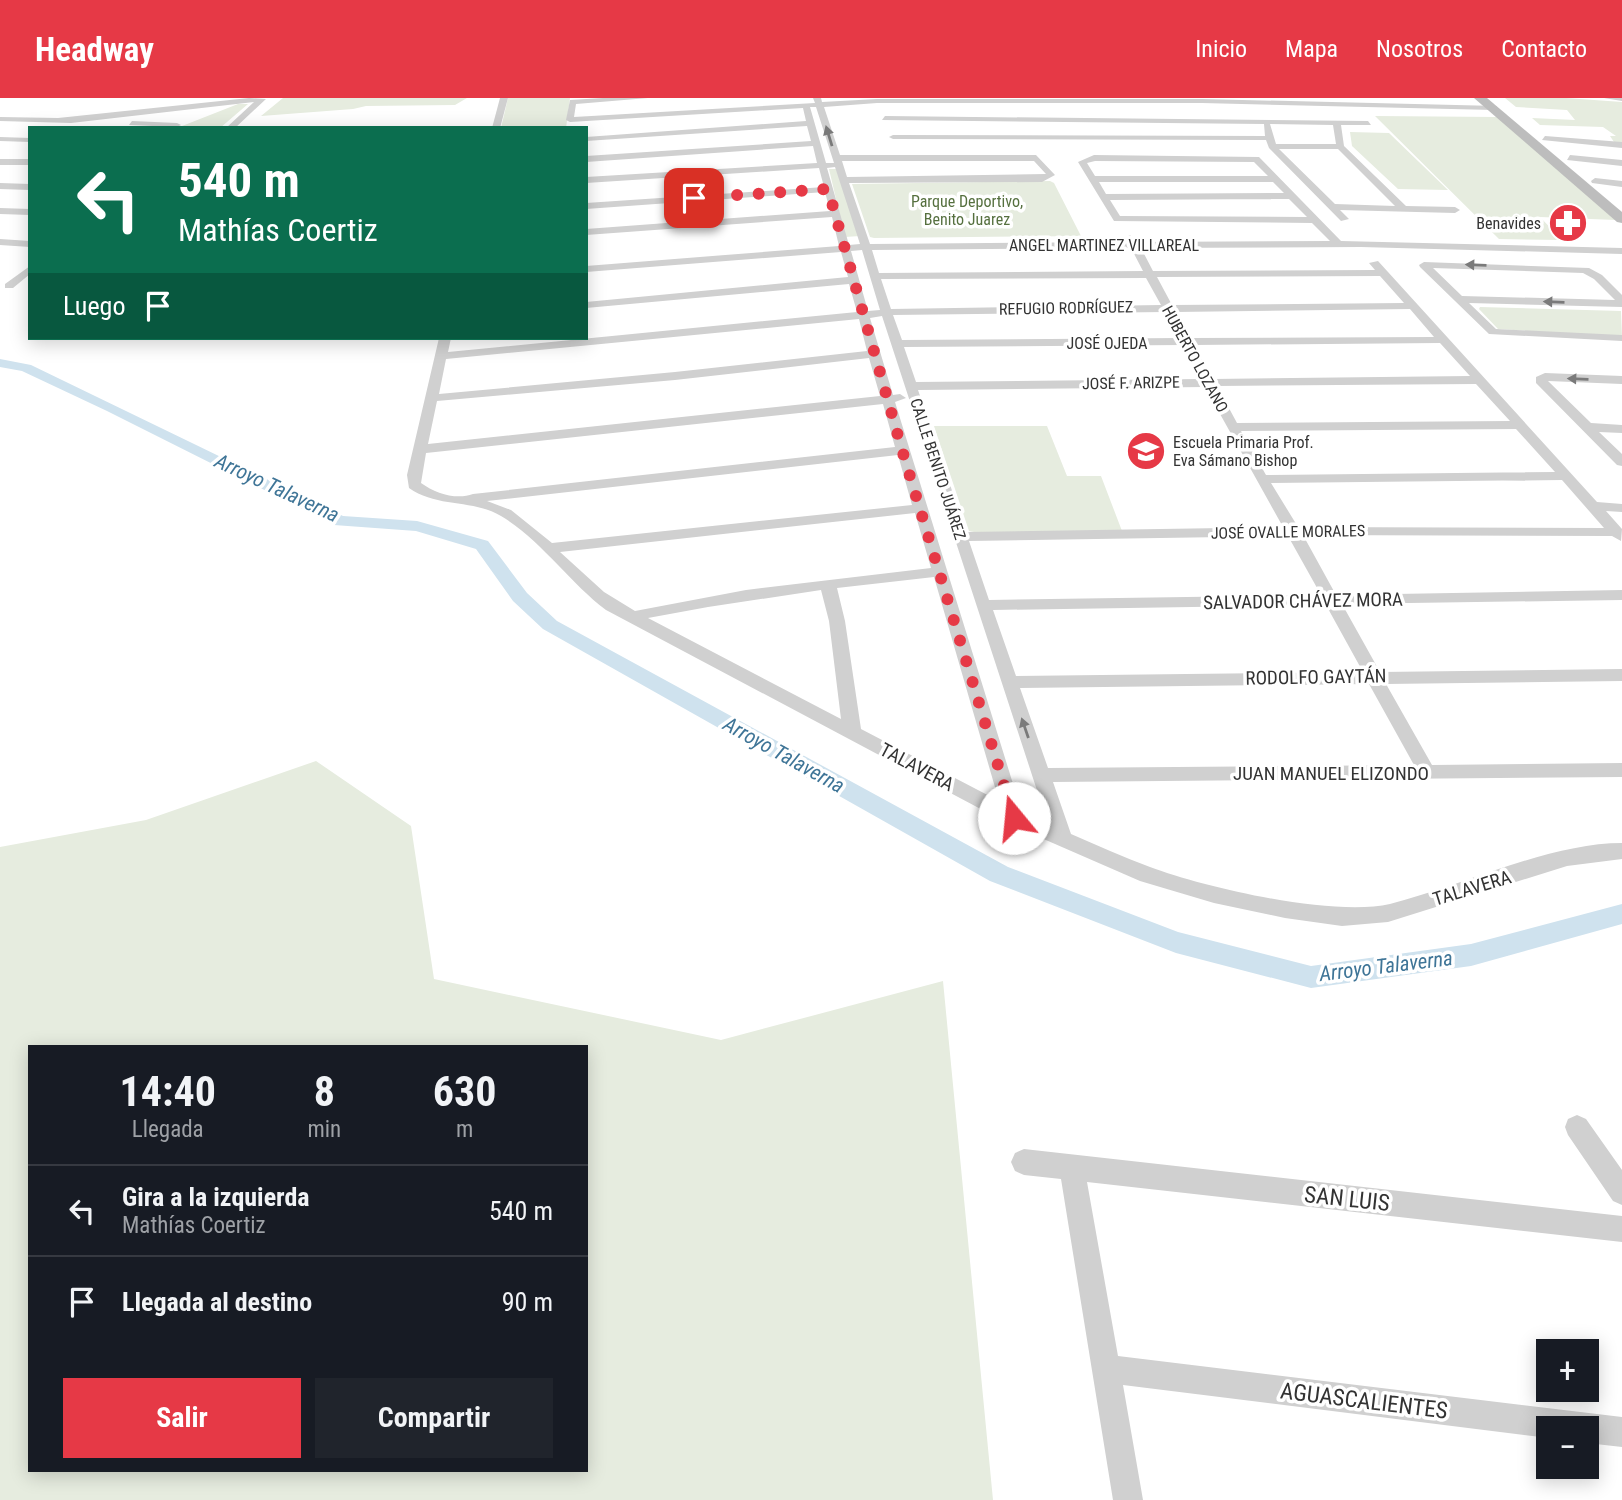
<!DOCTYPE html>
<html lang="es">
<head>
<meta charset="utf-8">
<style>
	body { margin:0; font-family:"Roboto Condensed",sans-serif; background:#20242c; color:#f1f3f6; height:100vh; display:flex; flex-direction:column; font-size:26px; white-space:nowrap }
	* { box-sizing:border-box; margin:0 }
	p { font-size:23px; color:#9ea1a6 }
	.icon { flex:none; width:38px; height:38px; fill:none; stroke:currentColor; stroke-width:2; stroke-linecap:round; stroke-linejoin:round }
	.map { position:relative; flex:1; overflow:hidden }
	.details { position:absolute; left:28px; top:947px; width:560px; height:427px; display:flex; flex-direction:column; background:#171b24; border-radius:0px; box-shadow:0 4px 18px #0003 }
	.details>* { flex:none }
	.hud { position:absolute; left:28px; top:28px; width:560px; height:214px; border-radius:0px; box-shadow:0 4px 18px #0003; background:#0b6e4f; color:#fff; overflow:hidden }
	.tools { position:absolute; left:1536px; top:1241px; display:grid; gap:14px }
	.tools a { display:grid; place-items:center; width:63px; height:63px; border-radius:0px; background:#171b24; box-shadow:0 4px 18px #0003; font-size:35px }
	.pin { position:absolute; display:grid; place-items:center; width:60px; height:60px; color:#fff; margin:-30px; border-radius:14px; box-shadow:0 4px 10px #0006 }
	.me { position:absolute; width:77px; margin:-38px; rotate:343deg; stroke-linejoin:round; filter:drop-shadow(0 0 5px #0008) }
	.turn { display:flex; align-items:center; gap:24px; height:147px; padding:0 35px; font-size:32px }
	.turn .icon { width:91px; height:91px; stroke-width:2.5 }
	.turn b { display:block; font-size:49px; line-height:60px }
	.then { display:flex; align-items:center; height:66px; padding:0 35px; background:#0003; gap:14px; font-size:26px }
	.eta { display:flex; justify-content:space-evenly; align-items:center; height:119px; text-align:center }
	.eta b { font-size:42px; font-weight:700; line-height:49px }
	.cta { display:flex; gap:14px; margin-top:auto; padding:14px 35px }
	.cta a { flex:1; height:80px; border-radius:0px; background:#e63946; color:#fff; font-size:28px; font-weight:700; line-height:80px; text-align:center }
	.cta a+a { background:#20242c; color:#f1f3f6 }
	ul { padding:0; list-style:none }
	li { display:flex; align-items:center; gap:21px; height:91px; padding:0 35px; border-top:2px solid #363941 }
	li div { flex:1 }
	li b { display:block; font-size:26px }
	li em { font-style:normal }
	header { display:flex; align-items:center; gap:42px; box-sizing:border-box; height:98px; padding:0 35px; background:#e63946; color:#fff }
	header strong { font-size:33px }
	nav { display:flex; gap:38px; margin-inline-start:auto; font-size:24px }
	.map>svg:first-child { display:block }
</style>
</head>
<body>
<header>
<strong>Headway</strong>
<nav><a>Inicio</a><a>Mapa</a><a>Nosotros</a><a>Contacto</a></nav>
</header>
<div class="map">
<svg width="1622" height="1402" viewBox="0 0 1622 1402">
	<rect width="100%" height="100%" fill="#fff"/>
	<path fill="#e6ecdf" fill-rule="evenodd" d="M283,0h184l-12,7 -89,1 -13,3 -92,7z
		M508,0h62l-4,30h-65z
		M1505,0h61l56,4v40h-8l-4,-6h6l-13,-9 -63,-2 -8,-7 43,2 -8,-10 -51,-3z
		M238,6h10l-28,24h-43z
		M1375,18l123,1 118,103 -76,-3 22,23 -63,-1z
		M1350,34l39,1 59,57 -50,-1 -46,-43z
		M829,71h7l24,67 -15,1z
		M1050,83l4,2 27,53 -207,2 -4,-1 -18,-53z
		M1480,209l141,4 1,26 -124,-8 -19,-20z
		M934,328h113l20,50h34l21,55 -138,3 -15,-3z
		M316,663l95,65 23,153 287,61 222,-59 50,519h-993v-653l146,-27zM30,948h556v424h-556z"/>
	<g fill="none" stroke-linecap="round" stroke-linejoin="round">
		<path fill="#cfe2ee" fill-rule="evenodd" d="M0,261l31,6 312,151 74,5 71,20 39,52 30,28 451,246 170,65 133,34 160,-22 151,-40v20l-151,42 -160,22 -135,-35 -186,-72 -447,-252 -30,-28 -37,-52 -60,-18 -82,-6 -227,-114 -85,-40 -22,-4z"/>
		<path fill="#d0d0d0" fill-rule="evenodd" d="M249,0l17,1 -31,29h-9l28,-26 -183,21 -71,-2v-4l58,1z
			M500,0h8l-8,30h-8z
			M603,0h45l-72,6 -2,13 241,-14 -2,-5h8l1,4 55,-3h325l295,7 -3,4 -292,-7h-325l-53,4 16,48h196l19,20 -13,7 -193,1 21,61 257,-2 -2,-4 5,-3 7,7 193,-1 -18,-18 -198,-2 -36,-59 16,-7 165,2 82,84 281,7v6l-261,-7 -220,1 12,23 222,-1 -6,-7 9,-2 219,241 25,2v8l-16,-1 16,18 -1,12 -9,-5 -309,-1 33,60 286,-5v10l-280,4 38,68 242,-3v12l-236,3 46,81 190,-2v14l-569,5 18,52c26,11 52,23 79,33 56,21 183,50 240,37 72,-18 159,-61 232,-61v16l-55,7 -179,56 -46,4 -57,-8 -71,-15 -74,-22 -133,-58 -401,-213c-37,-28 -65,-70 -105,-94 -28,-17 -64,-8 -92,-28l-2,-13 32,-137h12l-3,14 409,-40 -8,-28 -263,24v-6l262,-25 -7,-25 -255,20v-6l253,-20 -7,-29 -246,18v-6l244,-18 -5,-19 -239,17v-6l238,-16 -5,-19 -233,15v-6l231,-14 -4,-17 -227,16v-6l225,-15 -4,-15 -221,15v-4l220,-16 -3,-13 -233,14 -4,-2 4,-20zM810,9h6l18,56h-8zM842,63h192l12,13 -199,3zM1095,63l159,1 14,14h-173l-8,-13zM835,69l25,77 -11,1 -22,-77zM1099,84h174l11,11 -178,1zM1289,101l18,18 -187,-1 -10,-16zM1131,150l12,23 -264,2 -7,-23zM862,152l18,60 -12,1 -17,-60zM1380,178l24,27 -232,2 -15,-28zM1146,180l15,27 -270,4 -10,-30zM1410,211l24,28 -244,1 -14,-26zM1165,214l14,26 -277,2 -9,-25zM882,218l166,508 -26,-11 -127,-411 11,-4 -6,-4 -7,1 -23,-77zM859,221l8,32 -192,21 -236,22 7,-35zM1440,245l30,33 -257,3 -19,-34zM1183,247l18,34 -285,3 -12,-35zM869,260l11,38 -452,48 9,-43 238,-21zM1476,286l34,37 -273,2 -20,-37zM1205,289l78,140 -317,5 -48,-142zM883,306l12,43 -422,47c-16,6 -37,0 -52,-11l5,-30zM1516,331l39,43 -289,3 -25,-44zM898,357l14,50 -360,38 -41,-33 -24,-9zM1562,382l42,48 -306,-1 -27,-44zM915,415l16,55 -185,22 -111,21 -31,-19 -44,-40zM1288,438l33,59 -332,5 -20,-59zM934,479l65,224 -138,-72 -16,-108 -8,-33zM821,492l8,31 12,98 -193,-101 60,-11zM1326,507l37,67 -347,4 -23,-66zM1369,586l45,81 -366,3 -28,-80z
			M1604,0h18v3z
			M885,18l483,5 3,4h-30l3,21 62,60 49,1 5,3 -5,3 -115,-3 9,9 -8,2 -72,-73 -3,-8 -373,-1 -4,-2 4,-2 372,1 -1,-12 -382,-4zM1270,26l63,1 3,19h-60zM1279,51h59l57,57 -60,-2z
			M132,23l45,2 4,2 -4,2 -48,-2z
			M1545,38l77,6v6l-80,-8z
			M0,39l30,1v4l-30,-1z
			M1570,57l52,5v6l-55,-6z
			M0,61h30v6h-30z
			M1595,80l27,3v6l-30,-4 -1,-2z
			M0,85l30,1v6l-30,-1z
			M0,110l30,1v6l-30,-1z
			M0,141l30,2v6l-30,-2z
			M1424,164l165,6 13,7 20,20v12l-153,-4 27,26 126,6v6l-133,-7 -69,-67 -1,-2zM1433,170l150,5 11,6 21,21 -153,-4z
			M30,168v8l-17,14h-8v-4z
			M1545,275l77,3v8l-74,-3 43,42 31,2v8l-23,-1 23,22v12l-5,-1 -81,-82v-6z
			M1577,1017l9,4 36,51v35l-9,-4 -45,-66 -3,-8 3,-8z
			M1024,1051l598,67v26l-535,-60 31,174 504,61v30l-35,-4v-15h-38v10l-426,-53 20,115h-30l-52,-321 -37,-4 -9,-4 -4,-9 4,-9z"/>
		<path fill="#bdbdbd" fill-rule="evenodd" d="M1474,0h13l135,114v11l-5,-1z"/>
	</g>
	<defs><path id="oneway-solid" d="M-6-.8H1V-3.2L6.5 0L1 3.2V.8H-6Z" transform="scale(1.75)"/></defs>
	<g fill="#7a7a7a">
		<use href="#oneway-solid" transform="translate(829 38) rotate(-107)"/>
		<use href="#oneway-solid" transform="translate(1476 167) rotate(-178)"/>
		<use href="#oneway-solid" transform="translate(1554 204) rotate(-178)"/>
		<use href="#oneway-solid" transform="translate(1578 281) rotate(-178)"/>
		<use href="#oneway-solid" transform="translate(1025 630) rotate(-109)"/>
	</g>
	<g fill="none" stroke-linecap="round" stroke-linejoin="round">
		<path stroke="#e63946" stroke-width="12" stroke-dasharray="0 21.6" d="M694,100l134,-9 74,261 112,368"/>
	</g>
	<defs>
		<g id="pharmacy-disc" transform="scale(2.0125)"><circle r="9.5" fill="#e63946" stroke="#fff"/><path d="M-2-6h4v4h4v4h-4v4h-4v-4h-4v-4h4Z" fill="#fff"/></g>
		<g id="school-disc" transform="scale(2.0125)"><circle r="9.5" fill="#e63946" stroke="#fff"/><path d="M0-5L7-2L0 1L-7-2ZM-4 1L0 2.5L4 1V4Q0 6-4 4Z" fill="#fff"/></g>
	</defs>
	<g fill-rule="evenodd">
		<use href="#pharmacy-disc" x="1568" y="125"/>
		<use href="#school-disc" x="1146" y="353"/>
	</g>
	<g text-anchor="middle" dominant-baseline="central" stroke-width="7" stroke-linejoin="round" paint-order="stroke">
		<g font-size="16" fill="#56703f" stroke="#fff">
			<text x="967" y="103">Parque Deportivo,<tspan x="967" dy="18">Benito Juarez</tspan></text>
		</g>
		<g font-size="16" fill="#333" stroke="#fff" text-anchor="end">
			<text x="1541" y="125">Benavides</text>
			<text x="1173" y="344" text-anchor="start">Escuela Primaria Prof.<tspan x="1173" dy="18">Eva Sámano Bishop</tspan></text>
		</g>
		<g font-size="16" fill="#333" stroke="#fff">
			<text x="1104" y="147">ANGEL MARTINEZ VILLAREAL</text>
			<text transform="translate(1066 210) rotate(-1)">REFUGIO RODRÍGUEZ</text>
			<text x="1107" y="245">JOSÉ OJEDA</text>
			<text transform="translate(1195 261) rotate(61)">HUBERTO LOZANO</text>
			<text transform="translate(1131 285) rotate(-1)">JOSÉ F. ARIZPE</text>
			<text transform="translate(938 371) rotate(72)">CALLE BENITO JUÁREZ</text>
			<text transform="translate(1288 434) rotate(-1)">JOSÉ OVALLE MORALES</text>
		</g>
		<g font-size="19" fill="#333" stroke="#fff">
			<text transform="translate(1303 503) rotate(-1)">SALVADOR CHÁVEZ MORA</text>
			<text transform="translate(1316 579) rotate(-1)">RODOLFO GAYTÁN</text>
			<text transform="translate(917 669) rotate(28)">TALAVERA</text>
			<text x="1331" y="675">JUAN MANUEL ELIZONDO</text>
			<text transform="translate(1472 790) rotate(-17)">TALAVERA</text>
		</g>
		<g font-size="21" font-style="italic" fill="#3f7597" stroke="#fff">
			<text transform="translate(277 390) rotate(25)">Arroyo Talaverna</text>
			<text transform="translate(784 657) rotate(29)">Arroyo Talaverna</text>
			<text transform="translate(1386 868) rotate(-7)">Arroyo Talaverna</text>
		</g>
		<g font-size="23" fill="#333" stroke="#fff">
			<text transform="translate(1347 1101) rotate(6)">SAN LUIS</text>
			<text transform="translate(1364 1303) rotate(7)">AGUASCALIENTES</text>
		</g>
	</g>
</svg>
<div class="tools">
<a>+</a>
<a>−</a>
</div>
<div class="pin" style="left:694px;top:100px;background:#d93025"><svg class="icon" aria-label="arrive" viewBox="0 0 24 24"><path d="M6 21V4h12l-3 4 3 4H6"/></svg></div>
<svg class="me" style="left:1014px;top:720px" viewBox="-20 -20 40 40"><circle r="19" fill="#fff"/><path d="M0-13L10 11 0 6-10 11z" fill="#e63946"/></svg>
<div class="hud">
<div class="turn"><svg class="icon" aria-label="left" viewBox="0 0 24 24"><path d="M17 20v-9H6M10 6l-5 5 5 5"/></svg><div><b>540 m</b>Mathías Coertiz</div></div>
<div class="then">Luego<svg class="icon" aria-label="arrive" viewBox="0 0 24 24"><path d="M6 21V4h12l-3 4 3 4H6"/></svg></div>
</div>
<section class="details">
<div class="eta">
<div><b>14:40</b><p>Llegada</p></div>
<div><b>8</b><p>min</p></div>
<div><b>630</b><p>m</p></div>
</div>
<ul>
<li><svg class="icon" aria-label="left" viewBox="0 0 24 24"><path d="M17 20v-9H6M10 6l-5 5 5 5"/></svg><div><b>Gira a la izquierda</b><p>Mathías Coertiz</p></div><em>540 m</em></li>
<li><svg class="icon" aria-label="arrive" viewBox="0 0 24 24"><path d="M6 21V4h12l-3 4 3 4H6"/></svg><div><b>Llegada al destino</b></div><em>90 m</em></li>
</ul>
<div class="cta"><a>Salir</a><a>Compartir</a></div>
</section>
</div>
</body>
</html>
